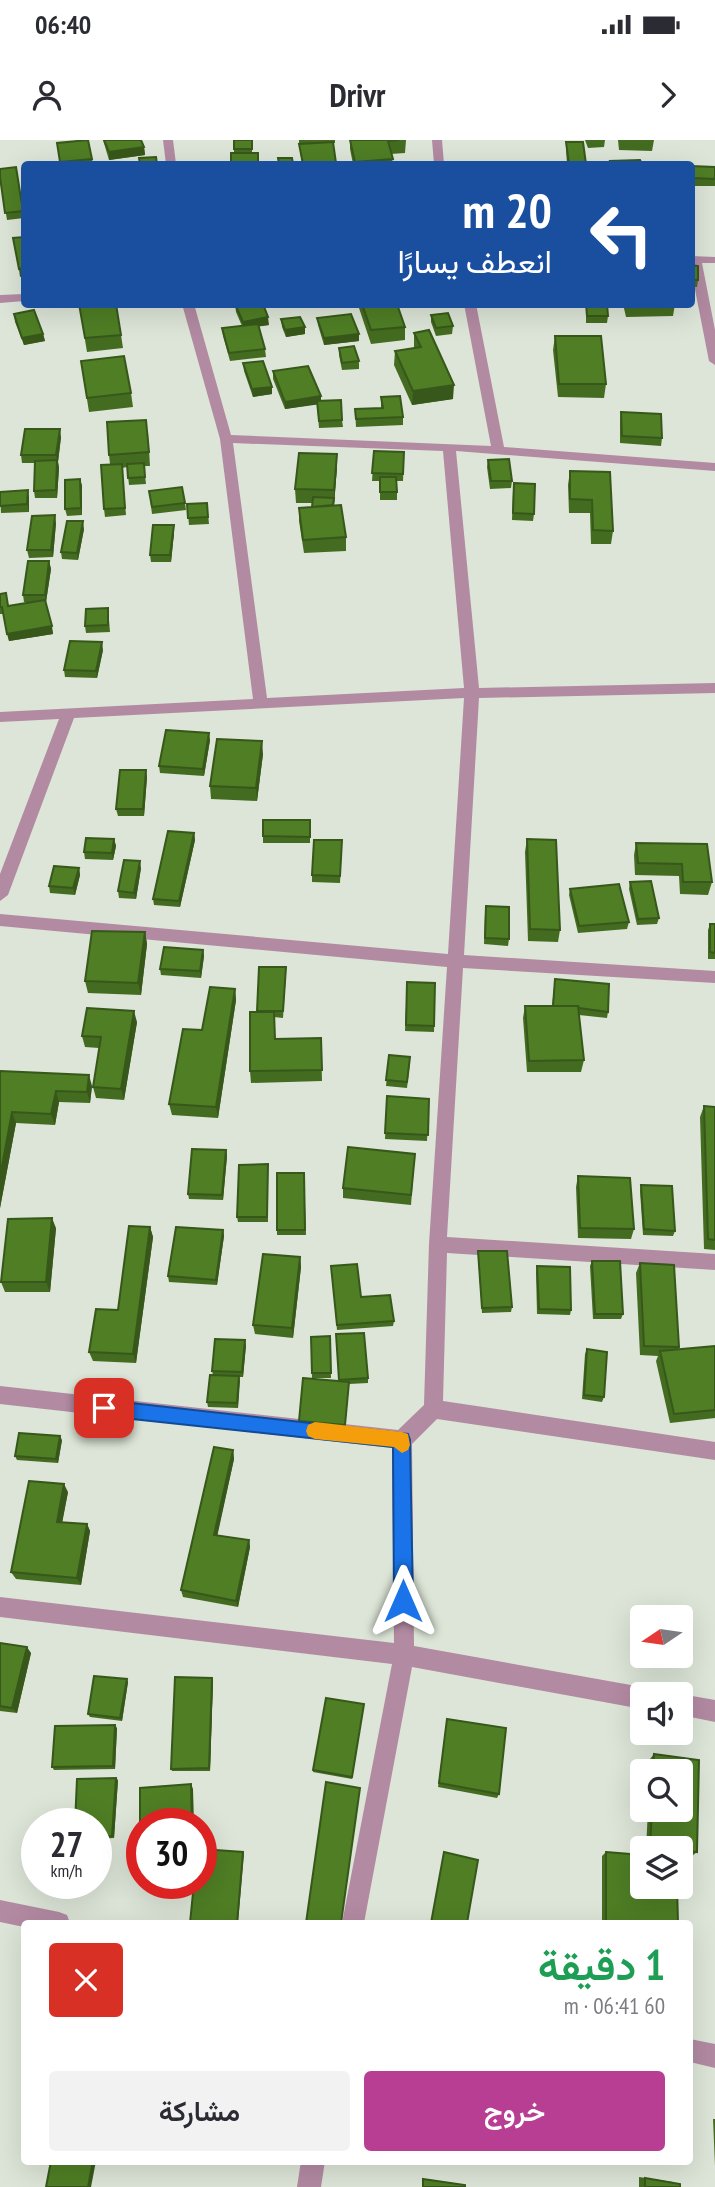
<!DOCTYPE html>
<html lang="ar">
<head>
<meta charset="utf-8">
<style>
	body { margin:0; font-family:"PT Sans Narrow",Vazirmatn,sans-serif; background:#f2f2f3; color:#2b2b33; direction:rtl; height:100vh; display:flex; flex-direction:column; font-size:26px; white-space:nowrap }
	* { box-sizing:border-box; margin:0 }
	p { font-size:23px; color:#7c7c81 }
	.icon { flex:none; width:38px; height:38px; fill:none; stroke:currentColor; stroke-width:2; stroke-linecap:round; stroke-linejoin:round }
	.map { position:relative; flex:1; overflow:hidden; direction:ltr }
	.side { position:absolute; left:21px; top:1780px; width:672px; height:245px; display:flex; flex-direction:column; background:#fff; border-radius:7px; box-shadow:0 7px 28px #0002; direction:rtl }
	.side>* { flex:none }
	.banner { position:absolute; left:21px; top:21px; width:674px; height:147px; border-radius:7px; box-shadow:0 7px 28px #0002; direction:rtl; background:#1a4fa0; color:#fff; overflow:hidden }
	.needle { width:46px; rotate:257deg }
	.tools { position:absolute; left:630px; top:1465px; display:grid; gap:14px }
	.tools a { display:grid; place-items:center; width:63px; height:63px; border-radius:7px; background:#fff; box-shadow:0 7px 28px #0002; font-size:35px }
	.speed { position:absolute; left:21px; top:1668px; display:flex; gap:14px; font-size:35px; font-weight:700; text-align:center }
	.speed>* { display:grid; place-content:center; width:91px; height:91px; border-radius:50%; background:#fff; box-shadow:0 7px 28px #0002; line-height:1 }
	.speed small { font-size:18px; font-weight:400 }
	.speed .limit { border:10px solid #d22; background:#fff; color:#111 }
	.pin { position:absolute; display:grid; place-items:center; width:60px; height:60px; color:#fff; margin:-30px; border-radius:14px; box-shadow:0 4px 10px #0006 }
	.me { position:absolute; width:77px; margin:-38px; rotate:0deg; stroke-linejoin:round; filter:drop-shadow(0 0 5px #0008) }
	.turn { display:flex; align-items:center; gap:24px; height:147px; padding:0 28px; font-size:32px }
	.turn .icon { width:91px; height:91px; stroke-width:2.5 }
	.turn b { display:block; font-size:49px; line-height:60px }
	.round { display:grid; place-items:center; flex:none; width:74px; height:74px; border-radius:7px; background:#f2f2f3 }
	.head { display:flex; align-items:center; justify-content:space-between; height:119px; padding:0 28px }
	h1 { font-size:42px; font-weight:600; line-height:52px; color:#1e9e55 }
	.primary-button { display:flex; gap:14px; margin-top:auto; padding:14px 28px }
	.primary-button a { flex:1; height:80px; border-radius:7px; background:#b73e92; color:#fff; font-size:28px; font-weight:600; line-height:80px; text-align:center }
	.primary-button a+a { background:#f2f2f3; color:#2b2b33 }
	.status { display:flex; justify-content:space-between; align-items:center; height:49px; padding:0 35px; background:#fff; direction:ltr }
	.status svg { height:19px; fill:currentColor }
	header { display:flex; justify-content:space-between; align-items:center; height:91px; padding:0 28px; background:#fff; font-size:32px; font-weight:600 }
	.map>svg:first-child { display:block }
</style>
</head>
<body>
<div class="status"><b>06:40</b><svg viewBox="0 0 49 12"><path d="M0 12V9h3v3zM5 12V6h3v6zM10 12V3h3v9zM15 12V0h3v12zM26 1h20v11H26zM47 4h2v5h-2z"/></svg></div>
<header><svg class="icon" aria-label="forward" viewBox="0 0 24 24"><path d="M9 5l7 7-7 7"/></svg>Drivr<svg class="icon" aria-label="person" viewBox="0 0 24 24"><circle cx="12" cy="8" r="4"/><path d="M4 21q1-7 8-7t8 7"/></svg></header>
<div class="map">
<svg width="715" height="2047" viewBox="0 0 715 2047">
	<rect width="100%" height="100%" fill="#dce5d7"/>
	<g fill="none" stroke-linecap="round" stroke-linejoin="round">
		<path fill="#b28aa2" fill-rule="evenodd" d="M163,0h10l3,24h-10z
			M432,0h10l2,24h-10z
			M691,116l24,1v6h-13l13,67v35l-6,-4 -18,-92z
			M0,155l24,-1v7l-24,2z
			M182,164h12l37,131 260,11 -27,-142h12l28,143 211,16v8l-259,-20 23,237 236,-5v10l-236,5 -15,257 251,16v12l-252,-15 -16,269 268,17v16l-268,-17 -4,148 272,41v18l-278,-41 -25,25 2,202 228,41 9,7h-9v15l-230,-42 -48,256h-22l50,-259 -392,-47v-20l394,46 -2,-195 -392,-44v-18l398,44 26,-25 5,-161 18,-277 -447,-41v-12l448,40 16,-256 -390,20 -66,177 -8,6v-27l59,-155 -59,3v-10l253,-13 -33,-260zM233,303l210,8 21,237 -197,10z
			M681,1554l34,6v22l-34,-7z
			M0,1760l59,12 8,3 3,8h-46v4l-24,-5z
			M690,1899l25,5v24l-25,-6z
			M301,2021h24l-4,26h-24z"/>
	</g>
	<path fill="#446c20" d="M103,0h38l3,7 1,8 -36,5z
		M234,0h18v13h-18z
		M299,0h36v3h-2l3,21h-34l-3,-20 16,-1h-16z
		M350,0h56l-1,13 -14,1 2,10h-40l-3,-15z
		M585,0h20l-1,7 -16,1z
		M618,0h36l-2,11 -33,-1z
		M566,2l20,22h-19l-1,-15z
		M57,3l35,16 1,5h-32z
		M691,26l24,1v19h-24z
		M16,27l8,51 -17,2 -7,-43z
		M691,125l7,15 -1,7h-6z
		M79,164l42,31 2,13 -36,4z
		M235,164l34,21 -10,1 6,23 1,8 -36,4 -7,-25 -1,-8 20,-2 -6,-14z
		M359,164h38l8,23v13l-34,4 -12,-36z
		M550,164h57l1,12 -1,7h-21v-16l-36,-1z
		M623,164h52l-2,12 -47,1z
		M14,174l29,20 2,7 -21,4 -9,-23z
		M431,175l22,11 -1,8 -16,2 -5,-14z
		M317,178l42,23 -35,4 -6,-20z
		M281,179l24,15 -19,3 -4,-10z
		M414,193l39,66 -41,6 -18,-40 1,-14 19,-3z
		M555,196l51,48 -2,14 -46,-1 -5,-47z
		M339,208l20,13v8l-17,1 -3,-15z
		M81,221l50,32 2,14 -44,5z
		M243,223l29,31 -19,3 -9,-26z
		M273,231l48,30 21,19 1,7 -24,1 -2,-24 -32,5 -12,-30z
		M381,257l22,20v8l-47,2 -1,-18 26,-1z
		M621,272l41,26 -1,8 -41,-3v-23z
		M148,293l2,33h-6l2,18 -17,1 -2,-18 -5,1 4,47 -21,2 -1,-8 6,-45 -1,-9z
		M61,297l-3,25 1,6 -2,30h-22l-1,-7 1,-28h-13l-1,-8z
		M374,311l30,1 -1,29h-6v19h-17v-19h-8z
		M488,320l24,21 -1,7 -21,1 -3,-22z
		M337,327l-3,38 12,32v14l-42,2 -5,-32v-13l13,-1v-4h-16l-1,-14z
		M570,331l40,1 3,59 -2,13h-20l-1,-31h-21l-1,-28z
		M80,339l2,7v29l-15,1 -2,-7z
		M513,350l21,24 -1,7 -21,-1z
		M149,351l36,12 1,7 -34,4z
		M0,352l29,5v15l-28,1z
		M207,363l2,21 -20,1 -2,-21z
		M56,383l-3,34 -24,1 -2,-8z
		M84,389l-6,31 -16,-1 -1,-7z
		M174,393l-3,29h-20l-1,-7z
		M49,421l2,8 -5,33 7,32 -44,7 -5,-27h-4v-20l8,12 23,-4h-7l-1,-7z
		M108,468l2,24 -24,1 -1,-7z
		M103,510l-6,28 -32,-1 -1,-7z
		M210,600l-6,36 -44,-3 -1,-7z
		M263,614l-6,47 -46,-2 -1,-13z
		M147,637l-3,39h-26l-2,-7z
		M310,680v23h-47v-7z
		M194,693l1,7 -15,67 -26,-2 -1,-6z
		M114,699l2,7 -3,14 -28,-1 -1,-7z
		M527,699l33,91 -2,12 -30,-1 -3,-89z
		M636,703l71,1 5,38 -4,13 -28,-1 -1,-18 -44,-1 -1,-20z
		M342,707l-2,36 -28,-1v-7z
		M79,728l1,7 -5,20 -25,-2 -1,-7z
		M141,728l-5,31 -17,-1 -1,-7z
		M630,742l29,36 -2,6 -20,1 -8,-36z
		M570,749l59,33 -2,7 -49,4 -9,-38z
		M485,772l24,27 -1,7 -24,-2z
		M710,784h5v35h-7v-29z
		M145,792l2,12 -6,51 -53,-2 -3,-12z
		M203,810l1,6 -3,22 -40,-3 -1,-6z
		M259,827l27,7 -3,44 -9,-1 1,22 46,-1 1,43 -71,2 -1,-12 7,-59z
		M555,839l53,33 -1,6 -28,-3 5,45 -3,12h-54l-4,-54 2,-12h27z
		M407,842l28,1 -1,49 -29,-1z
		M235,849l1,11 -18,118 -46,-3 -3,-11 33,-74z
		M137,882l-13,78 -28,-2 -3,-11 6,-39 -14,-1 -3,-11z
		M389,915l21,8 -3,25 -21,-2z
		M0,931l92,15 -2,17 -31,-1 -4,23 -39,-2 -16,85z
		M387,956l42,3 -2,42 -42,-2z
		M704,966l11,1v143l-11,-1 -4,-132z
		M226,1010l1,6 -4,44 -34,-1 -1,-5z
		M415,1014l-4,51 -68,-7v-10z
		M268,1030v52h-30l-1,-5z
		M304,1033l2,62h-29v-5z
		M578,1036l56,53 -3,10 -53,-1 -2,-51z
		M641,1045l34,46 -2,5 -30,-1 -3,-44z
		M150,1087l3,10 -17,126 -43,-2 -4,-9 29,-42z
		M56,1088l-6,64h-45l-4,-10z
		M223,1090l1,6 -7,49 -48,-3 -1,-6z
		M478,1111l34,56 -1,5 -29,1 -4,-56z
		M300,1117l1,10 -8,71 -38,-4 -2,-9z
		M592,1121l31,53 -2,5h-28l-3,-53z
		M640,1123l39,84 -1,3 37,-4v72l-45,5 -14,-62 2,-5 -18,-1 -4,-82z
		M331,1126l30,31 33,24 -1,5 -56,4z
		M537,1126l34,44 -1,5 -33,-1 -1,-42z
		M336,1194l32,44v5l-19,1 -4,46 -46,-5v-4l40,-40z
		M330,1196l1,42h-19l-1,-41z
		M246,1205l-3,32h-4l-1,31 -30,-1 -1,-5 6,-27 -1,-4z
		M587,1209l17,48 -2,5 -20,-3 3,-45z
		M62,1300l-4,23 -41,-3 -2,-4z
		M233,1310l1,9 -17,76 32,5 1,7 -12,60 -55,-10 -2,-7z
		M68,1352l-6,30 25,2 3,7 -9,54 -65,-6 -5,-7z
		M0,1503l31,10 -14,60 -17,-2z
		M212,1538l1,3 -3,90h-38l-1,-2z
		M128,1542l-6,39 -32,-4 -2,-3z
		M364,1564l-12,75 -39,-7v-2z
		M446,1584l53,70 -2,4 -59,-11z
		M117,1588l-2,41 -61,1 -2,-3z
		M654,1614l45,6 -2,92 -5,4 -11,-2v-6h-35l2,-38h33v-39h-32l1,-12z
		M118,1640l-4,58 -18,1v-15z
		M606,1712l72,71h-76v-67z
		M713,1979h2v47z
		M639,2037l34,5 7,5h-41z"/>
	<path fill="#37581a" d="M144,7l1,8 -36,5v-8z
		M24,128v8l-4,1 -1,-8z
		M268,177l1,8 -26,4v-7z
		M305,187v7l-19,3 -1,-7z
		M43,194l2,7 -21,4 -2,-7z
		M359,194v7l-35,4v-7z
		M454,245l-1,14 -41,6 1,-14z
		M272,247v7l-19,3 -1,-8z
		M321,256v8l-36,5v-7z
		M60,289l1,8 -3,25 1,6 -2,30 -1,-8 1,-29 -1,-6z
		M337,314v13l-4,52 1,-29z
		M80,339l2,7v29l-1,-7z
		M28,350l1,7v15l-2,-8z
		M55,375l1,8 -3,34 -2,-7z
		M83,381l1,8 -6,31 -1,-7z
		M174,385v8l-3,29 -1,-7z
		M49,421l2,8 -5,33 -1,-7z
		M52,486l1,8 -44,7 -2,-7z
		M102,502l1,8 -6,28 -1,-7z
		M209,593l1,7 -6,36 -1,-7z
		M262,601l1,13 -6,47 -1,-13z
		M146,630l1,7 -3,39 -1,-7z
		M194,693l1,7 -15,67 -1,-6z
		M114,699l2,7 -3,14 -1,-7z
		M140,721l1,7 -5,31 -2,-6z
		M79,728l1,7 -5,20 -2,-7z
		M145,792l2,12 -6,51 -3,-12z
		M203,810l1,6 -3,22 -1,-7z
		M235,849l1,11 -18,118 -2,-11z
		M134,871l3,11 -13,78 -3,-11z
		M89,935l3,11 -2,17 -3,-11z
		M56,951l3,11 -4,23 -4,-11z
		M12,972l4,11 -16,85v-31z
		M226,1010l1,6 -4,44 -1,-5z
		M52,1078l4,10 -6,64 -4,-10z
		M150,1087l3,10 -17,126 -3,-9z
		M223,1090l1,6 -7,49 -1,-5z
		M300,1117l1,10 -8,71 -1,-10z
		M245,1200l1,5 -3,32 -1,-5z
		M239,1236l1,5 -2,27 -1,-5z
		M60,1296l2,4 -4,23 -2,-4z
		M233,1310l1,9 -18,83 -2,-7z
		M64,1344l4,8 -7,37 -4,-7z
		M87,1384l3,7 -9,54 -4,-7z
		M249,1400l1,7 -12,60 -2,-6z
		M27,1507l4,6 -14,60 -5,-5z
		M212,1538l1,3 -3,90 -1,-3z
		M127,1539l1,3 -6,39 -2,-3z
		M115,1585l2,3 -2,41 -2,-3z
		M116,1638l2,2 -4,58 -2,-2z
		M191,1644l2,5 1,35h-2z
		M243,1712l1,2 -6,69h-1z
		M93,2021h3l-5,26h-3z"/>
	<path fill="#4f7e25" stroke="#37581a" stroke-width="2" d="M88,0l4,19 -32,3 -3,-19z
		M104,0h37l3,7 -35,5z
		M234,0h18v9h-18z
		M350,0h49l-11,1 5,18 -38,3z
		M333,2l3,21 -33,1 -4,-20z
		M566,2h17l3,22h-17z
		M231,13h27v11h-27z
		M156,17l1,7h-17l-1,-6z
		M278,18h14l1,6h-14z
		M640,20l2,4h-31l-1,-3z
		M691,26l24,1v12l-24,-1z
		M16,27l7,44 -18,2 -5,-36v-8z
		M24,97v31l-5,1 -6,-31z
		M691,125l7,1v14h-7z
		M79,164h37l5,31 -36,3z
		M235,164h28l5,13 -25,5z
		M362,164h35l8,23 -34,3z
		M586,164h21l1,12h-21z
		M34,170l9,24 -21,4 -8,-24z
		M448,173l5,13 -17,2 -5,-13z
		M351,174l8,20 -35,4 -7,-20z
		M300,177l5,10 -20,3 -4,-11z
		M258,184l7,25 -36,4 -7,-25z
		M429,190l25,55 -41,6 -18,-40 26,-4 -7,-14z
		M555,196h46l5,48h-47z
		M354,206l5,15 -17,2 -3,-15z
		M124,216l7,37 -44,5 -6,-37z
		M263,221l9,26 -20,2 -9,-26z
		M308,226l13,30 -36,6 -12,-31z
		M400,256l3,21 -47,2 -1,-10 28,-1 -2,-11z
		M341,260l1,20 -23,1 -2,-20z
		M621,272l40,2 1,24 -40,-2z
		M146,280l3,32 -40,3 -2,-33z
		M25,289h35l-4,26h-35z
		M374,311l30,1 -1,22 -31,-1z
		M299,313l38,1 -3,36 -39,-1z
		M509,319l3,22h-21l-3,-21z
		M57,320l-1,30 -22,1 1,-30z
		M144,323l1,14 -17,1 -1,-14z
		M122,324l3,44 -21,1 -3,-44z
		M570,331l40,1 3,59 -20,-1 -1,-30 -22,-1z
		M380,337h16l1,15h-17z
		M80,339l1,29 -16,1v-29z
		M514,343l21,1 -1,30 -21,-1z
		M182,347l3,16 -33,4 -3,-16z
		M28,350l-1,14 -27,2v-14z
		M313,357l21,1 -1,7 -21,2z
		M207,363l1,14 -20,1 -1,-14z
		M341,365l5,32 -43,3 -4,-32z
		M55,375l-4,35h-24l5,-34z
		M67,381h16l-6,32 -16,-1z
		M153,385h21l-4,30h-20z
		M28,421h21l-4,34h-22z
		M6,453l2,13 37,-6 7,26 -45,8 -5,-27h-2v-13z
		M108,468v17l-23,1 1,-17z
		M70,501l32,1 -6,29 -32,-1z
		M166,590l43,3 -6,36 -44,-3z
		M217,599l45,2 -6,47 -46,-2z
		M120,630h26l-3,39h-27z
		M263,680h47v17l-47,-1z
		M168,691l26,2 -15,68 -26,-2z
		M86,698l28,1 -2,14 -28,-1z
		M527,699l29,1 4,90 -30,-1z
		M314,700h28l-2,36 -28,-1z
		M636,703l71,1 5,38h-29l-1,-18 -44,-1z
		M124,720l16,1 -6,32 -16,-2z
		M54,726l25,2 -6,20 -24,-2z
		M651,741l8,37 -21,1 -8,-37z
		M619,744l10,38 -50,4 -9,-37z
		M486,766l23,1v32l-24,-1z
		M710,784h5v29l-5,-1z
		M92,791l53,1 -7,51 -53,-2z
		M164,807l39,3 -3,21 -40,-2z
		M259,827h27l-3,44h-26z
		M555,839l54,5 -1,28 -29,-4 -1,-2h-25z
		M407,842l28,1 -1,43 -28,-1z
		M210,847l25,2 -19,118 -47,-3 14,-75 19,1z
		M525,866h53l6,54 -55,1z
		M87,868l47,3 -13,78 -28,-2 8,-50 -19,-1z
		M250,872h24l1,27 46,-1 1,32 -72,1z
		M389,915l21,2 -3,25 -21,-2z
		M0,931l89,4 -2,17 -31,-1 -5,23 -39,-2 -12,65z
		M387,956l42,3 -1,36 -43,-2z
		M704,966l11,1v133l-7,-1z
		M348,1007l67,7 -4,41 -68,-7z
		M192,1009l34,1 -4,45 -34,-1z
		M268,1024l-1,53h-30l2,-52z
		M277,1033h27l1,57h-28z
		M578,1036l52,2 4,51 -54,-1z
		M641,1045l31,1 3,45 -31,-2z
		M52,1078l-6,64h-45l7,-63z
		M129,1086l21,1 -17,127 -44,-2 7,-43 22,1z
		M176,1087l47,3 -7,50 -48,-4z
		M478,1111h29l5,56 -30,1z
		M263,1114l37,3 -8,71 -39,-3z
		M592,1121h28l3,53h-28z
		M640,1123l34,2 5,82 -35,-1z
		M357,1124l4,33 29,-2 4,26 -57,4 -6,-59z
		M537,1126l33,1 1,43 -32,-1z
		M364,1193l4,45 -29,2 -3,-46z
		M330,1196l1,37h-19l-1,-36z
		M215,1199l30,1 -3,32 -30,-1z
		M715,1206v64l-41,4 -14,-63z
		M587,1209l20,3 -3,45 -20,-2z
		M210,1235l29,1 -2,27 -30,-1z
		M303,1238l46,4 -4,43 -46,-4z
		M19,1293l41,3 -4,23 -41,-3z
		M214,1307l19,3 -19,85 35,5 -13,61 -55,-11z
		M29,1341l35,3 -7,38 30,2 -10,54 -66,-6z
		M0,1503l27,4 -15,61 -12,-2z
		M94,1536l33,3 -7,39 -32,-4z
		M175,1537l37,1 -3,90 -38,1z
		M326,1558l38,6 -12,73 -39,-7z
		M447,1579l59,9 -7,66 -60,-11z
		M115,1585l-2,41 -61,1 3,-41z
		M654,1614l45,6 -2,92 -16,-2v-2h-11l-20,-3 2,-35h29v-39h-28z
		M116,1638l-4,58 -16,1v-13h-21l2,-45z
		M326,1642l34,6 -19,135h-35z
		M191,1644l1,40h-50v41l-2,1v-78z
		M201,1709l42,3 -6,71h-47l4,-40h7z
		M444,1712l34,8 -11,63h-36z
		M606,1712l36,3v31h35l1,37h-72z
		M51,2021h42l-5,26h-42z
		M645,2038l35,6v3h-35z
		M423,2039l42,6v2h-42z"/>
	<path fill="#1a73e8" stroke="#114b97" stroke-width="2" d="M104,1260l304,34 2,6 3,161 -3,7 -7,3 -6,-3 -3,-7 -1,-154 -289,-31 -6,-3 -3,-5 3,-6z"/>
	<path fill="#f59e0b" d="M315,1282l87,10 6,2 2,11 -2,5 -6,3 -8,-6 -79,-8 -7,-3 -2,-5 2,-6z"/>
</svg>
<div class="tools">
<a><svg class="needle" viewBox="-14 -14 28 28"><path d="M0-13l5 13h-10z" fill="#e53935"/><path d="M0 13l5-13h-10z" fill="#7c7c81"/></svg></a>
<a><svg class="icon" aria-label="sound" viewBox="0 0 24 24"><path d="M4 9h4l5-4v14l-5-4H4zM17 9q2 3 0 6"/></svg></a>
<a><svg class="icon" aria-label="search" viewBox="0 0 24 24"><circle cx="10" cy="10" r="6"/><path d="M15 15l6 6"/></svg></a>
<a><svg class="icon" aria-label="layers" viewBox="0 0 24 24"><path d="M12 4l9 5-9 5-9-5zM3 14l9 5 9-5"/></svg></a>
</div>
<div class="speed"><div>27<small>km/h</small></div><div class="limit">30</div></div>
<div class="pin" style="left:104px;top:1268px;background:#d93025"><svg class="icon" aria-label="arrive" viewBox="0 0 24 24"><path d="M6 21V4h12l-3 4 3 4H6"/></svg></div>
<svg class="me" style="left:403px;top:1461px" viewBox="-20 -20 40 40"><path d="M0-17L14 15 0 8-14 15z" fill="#1a73e8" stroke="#fff" stroke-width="4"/></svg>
<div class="banner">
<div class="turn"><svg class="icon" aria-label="left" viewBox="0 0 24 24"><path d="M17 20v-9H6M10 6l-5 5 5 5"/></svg><div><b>20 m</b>انعطف يسارًا</div></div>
</div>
<section class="side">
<div class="head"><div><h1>1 دقيقة</h1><p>60 m · 06:41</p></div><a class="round" style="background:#d93025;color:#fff"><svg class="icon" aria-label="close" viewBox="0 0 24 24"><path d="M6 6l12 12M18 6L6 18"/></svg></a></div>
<div class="primary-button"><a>خروج</a><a>مشاركة</a></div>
</section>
</div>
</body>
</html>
